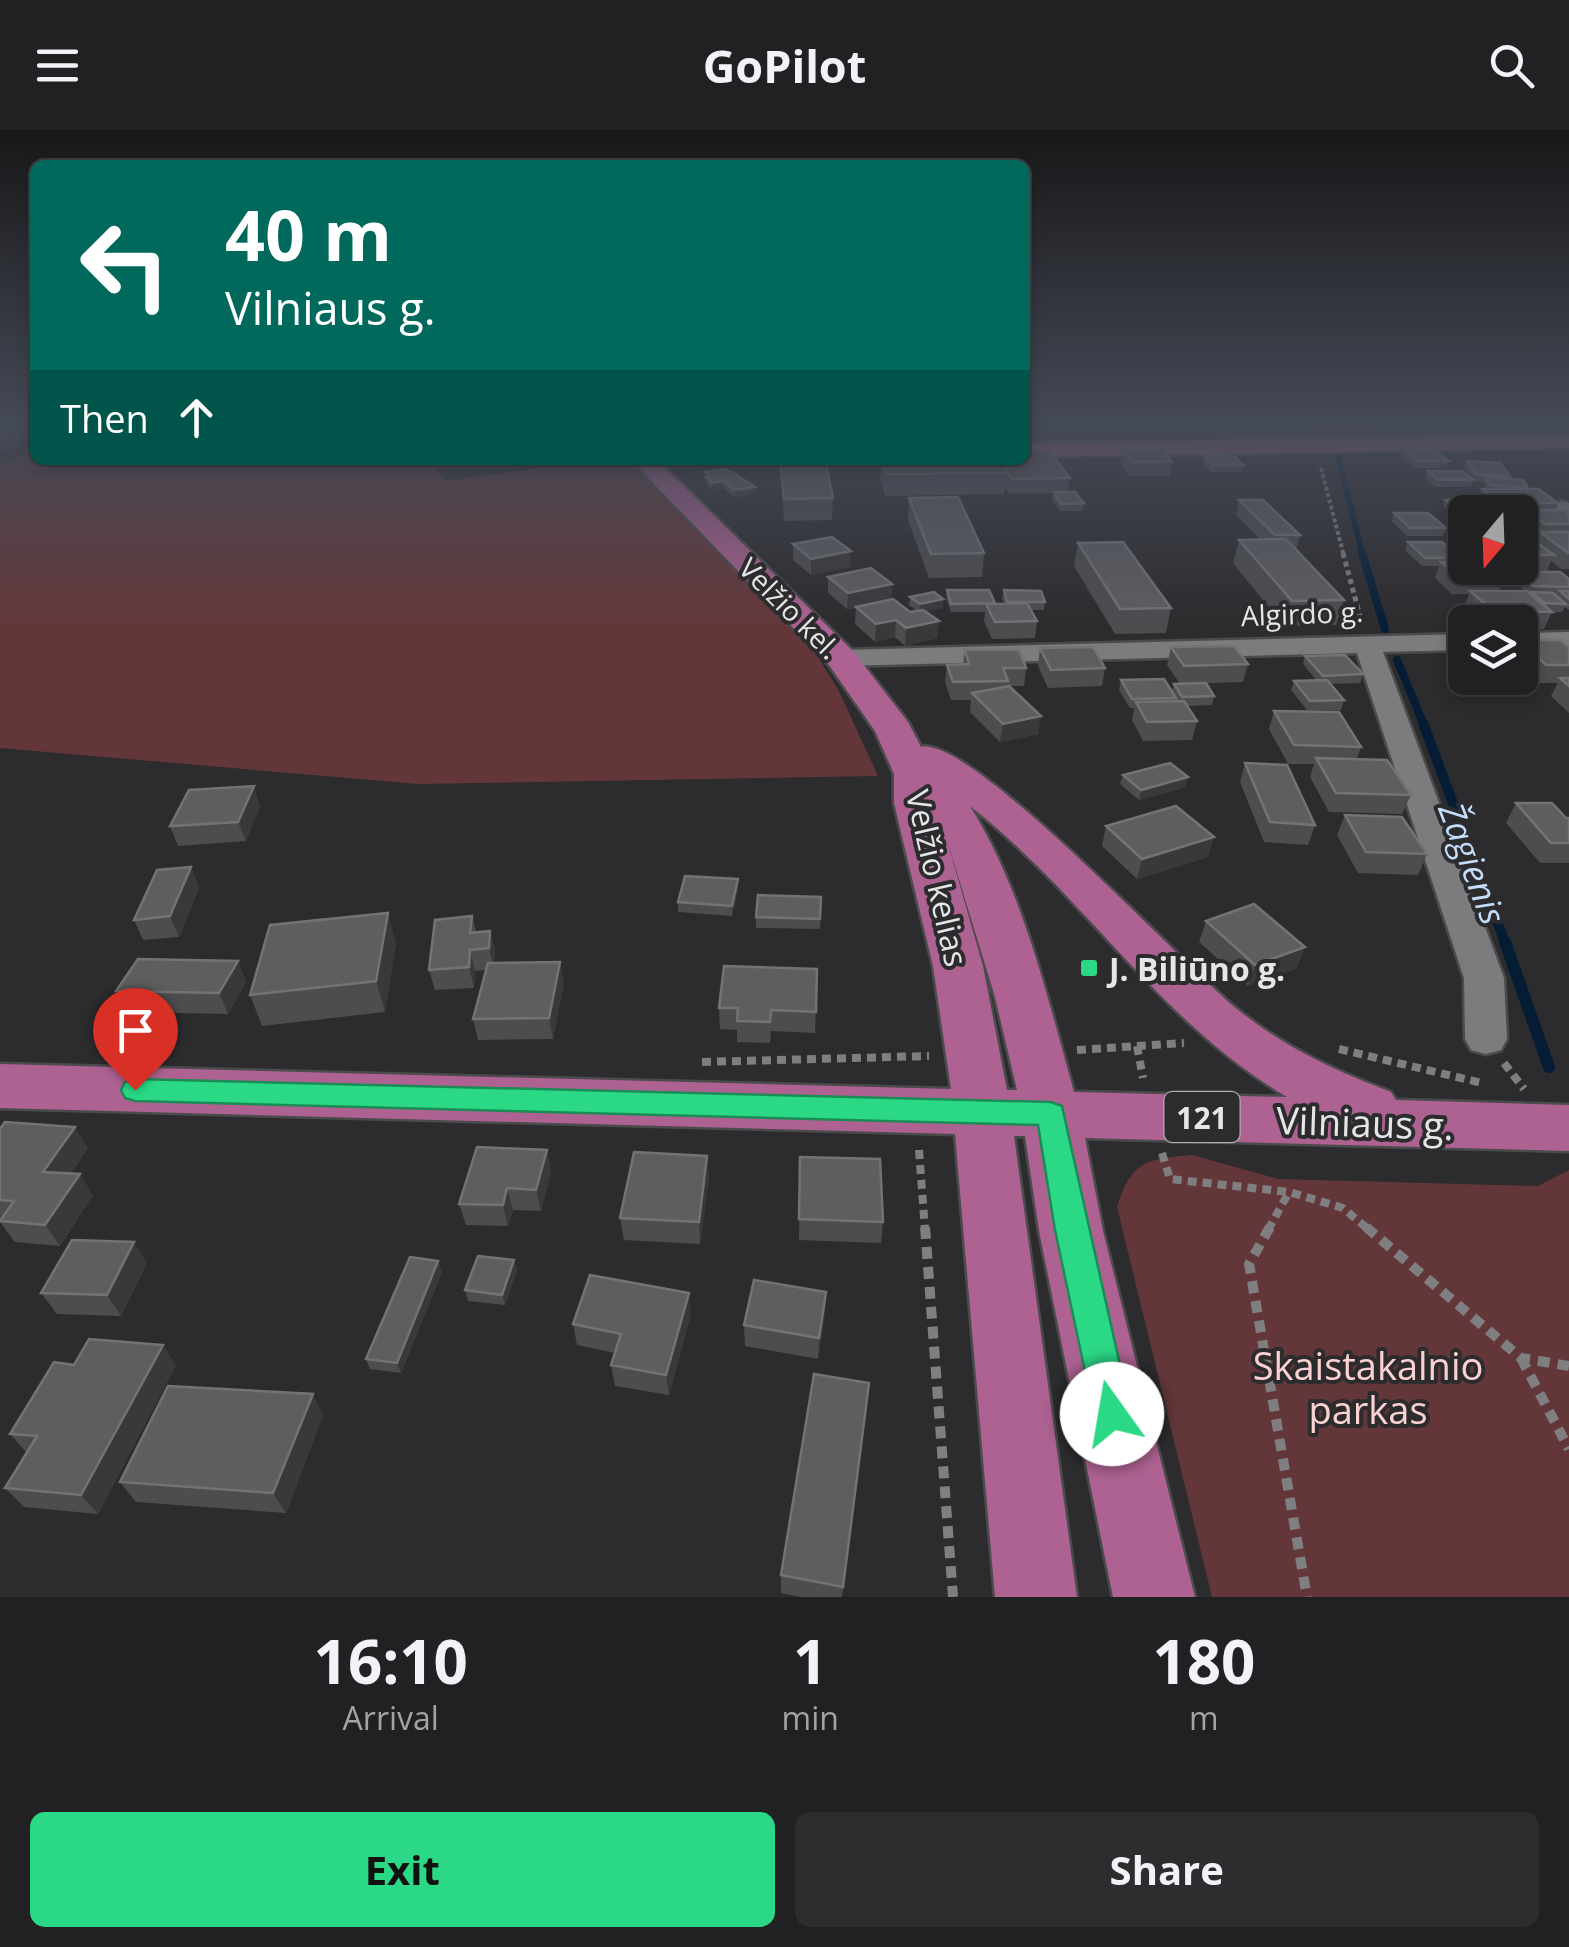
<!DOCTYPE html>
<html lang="en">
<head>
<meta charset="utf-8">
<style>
	body { margin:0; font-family:"Open Sans",sans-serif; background:#2d2d2f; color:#f1f3f6; height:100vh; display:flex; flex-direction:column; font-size:38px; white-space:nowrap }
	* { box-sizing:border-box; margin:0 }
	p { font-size:32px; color:#a2a3a5 }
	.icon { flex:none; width:55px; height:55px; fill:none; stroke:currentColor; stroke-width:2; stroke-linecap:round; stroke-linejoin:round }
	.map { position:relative; height:1467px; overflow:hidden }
	.drawer { display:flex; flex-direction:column; background:#212022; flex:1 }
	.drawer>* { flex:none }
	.guide { position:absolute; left:30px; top:30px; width:1000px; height:305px; border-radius:15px; box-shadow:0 5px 15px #0003,0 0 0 2px #3e3e40; background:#00695c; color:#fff; overflow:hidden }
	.needle { width:65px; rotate:199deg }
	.tools { position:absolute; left:1448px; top:365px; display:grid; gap:20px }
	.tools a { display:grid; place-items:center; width:90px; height:90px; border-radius:15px; background:#212022; box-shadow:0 5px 15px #0003,0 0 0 2px #3e3e40; font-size:50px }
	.pin { position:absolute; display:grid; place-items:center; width:85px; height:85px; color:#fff; margin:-102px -42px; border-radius:50% 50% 50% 0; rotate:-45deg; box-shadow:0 0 10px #0007 }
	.pin .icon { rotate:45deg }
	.me { position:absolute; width:110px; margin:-55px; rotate:347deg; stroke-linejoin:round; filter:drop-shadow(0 0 8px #0008) }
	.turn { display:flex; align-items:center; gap:35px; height:210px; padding:0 30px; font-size:45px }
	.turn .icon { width:130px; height:130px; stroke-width:2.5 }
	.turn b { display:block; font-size:70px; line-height:85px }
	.then { display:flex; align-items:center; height:95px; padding:0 30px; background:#0003; gap:20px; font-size:38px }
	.eta { display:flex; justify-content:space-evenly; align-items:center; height:170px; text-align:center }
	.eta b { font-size:60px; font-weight:700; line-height:70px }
	.action { display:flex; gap:20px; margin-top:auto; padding:20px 30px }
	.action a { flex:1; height:115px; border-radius:15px; background:#2ad885; color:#111; font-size:40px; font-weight:700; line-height:115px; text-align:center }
	.action a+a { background:#2d2d2f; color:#f1f3f6 }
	header { display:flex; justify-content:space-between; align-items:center; height:130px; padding:0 30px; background:#212022; font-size:45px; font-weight:700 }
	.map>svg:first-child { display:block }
</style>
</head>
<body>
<header><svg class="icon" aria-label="menu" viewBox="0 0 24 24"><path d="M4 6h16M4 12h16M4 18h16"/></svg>GoPilot<svg class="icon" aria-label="search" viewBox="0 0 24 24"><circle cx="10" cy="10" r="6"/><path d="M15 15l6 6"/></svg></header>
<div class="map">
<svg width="1569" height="1467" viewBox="0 0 1569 1467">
	<rect width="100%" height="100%" fill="#2c2b2d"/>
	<path fill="#633739" d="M1308,293h61l19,21 -71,-6z
		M35,321v9h394l17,21 130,-18 67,-3 164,180 31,49 40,87 -460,8 -418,-36v-283z
		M1192,1025l86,24 260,7 31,-16v427h-357l-95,-390c14,-46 30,-48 75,-52z"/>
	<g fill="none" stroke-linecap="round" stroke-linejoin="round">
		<path stroke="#041d35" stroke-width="6" d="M1326,293l5,10
			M1338,326l25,100"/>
		<path stroke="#041d35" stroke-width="8" d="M1362,423l23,76
			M1397,530l27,65"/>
		<path stroke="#041d35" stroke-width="10" d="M1423,593l83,222"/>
		<path stroke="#041d35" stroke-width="12" d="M1505,812l44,125"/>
		<g stroke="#4b4a4c" stroke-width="5">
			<path id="minor" d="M1561,371l8,2v16l-18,-12z
				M1569,502v16l-49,1v-16z
				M1465,504v16l-82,2 121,326 3,61 -6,11 -15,4 -15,-4 -6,-11 -1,-61 -107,-325 -516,13 -13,-8 13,-8z"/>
		</g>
		<g stroke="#4b4a4c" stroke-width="5">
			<path id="major" d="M1569,304v14l-544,9v-14z
				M631,330h26l196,191 55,71 13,25c50,-12 265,221 316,262 47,38 98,62 154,83l5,8 173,5v46l-484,-13 18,93 92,366h-82l-74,-366 -14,-95h-11l63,461h-82l-40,-463 -955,-26v-44l951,25 -18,-123 -39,-163v-29l-19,-43 -46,-66zM970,676c116,91 186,213 317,291l-213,-5c-27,-96 -51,-201 -104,-286zM946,707l49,160 22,93h-10l-24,-124z"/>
		</g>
		<path stroke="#7f7e80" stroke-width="4" stroke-dasharray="4 2.5" stroke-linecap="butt" d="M1321,338l23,88"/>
		<path stroke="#7f7e80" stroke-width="5" stroke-dasharray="5 4" stroke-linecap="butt" d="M1343,423l18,67"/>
		<path stroke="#7f7e80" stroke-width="8" stroke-dasharray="9 6" stroke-linecap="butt" d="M1137,916l6,32
			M1339,919l143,34
			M1077,920l107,-7
			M702,932l227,-6
			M1504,933l20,26
			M919,1020l6,80
			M1162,1023l8,26 119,13 54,16 26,22
			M1268,1100l21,-38"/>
		<path stroke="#7f7e80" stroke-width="10" stroke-dasharray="12 8" stroke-linecap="butt" d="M925,1097l28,370
			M1270,1097l-21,37 58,333
			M1366,1097l155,131 48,8
			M1521,1228l48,91"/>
		<use href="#minor" fill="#7c7b7d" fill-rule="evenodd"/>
		<use href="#major" fill="#ad6291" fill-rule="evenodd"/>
	</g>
	<path fill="#4d4d50" d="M1025,293h127l-127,2z
		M1419,293h45l4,3 -3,6h-32z
		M1477,293h44l3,2 -3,7h-30z
		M1402,319l47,12 -3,7h-31l-15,-12z
		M1124,321l48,11 -3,14h-40l-7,-11z
		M1204,326l39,9 -2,7h-31l-7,-9z
		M780,330l53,38 -1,22 -48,1z
		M881,330l189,18 -3,14 17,11 -2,8h-22l-8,-11 1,-7 -43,1 -5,-8 -1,8 -119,2 -5,-17z
		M1467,331l43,15 -1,3 49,24 -3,7 14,4v55h-8l-10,-8 -4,10h-50l8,7 -6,13h26l-13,-11 4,-8 53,15v23l-4,-3 -3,5h-10l-8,17h-24v-7h-40l-16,-15 5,-13h-17l-17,-16 4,-12h-17l-17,-16 3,-8 52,16 -1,4 6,6h55v-32l16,5 1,-3 -17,-12 2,-8h-2v-6h-33l-2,-1 -1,1h-19v30l-16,-13 5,-13 -11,-9 2,-7 31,3 6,-14h4l-3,-5 1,-2 -11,-1 -2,6h-36l-10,-8 3,-8 43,7 -7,-10z
		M705,342l51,22 -22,3 -10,-9 -12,2 -6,-6z
		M909,368l75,55 -2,24 -53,1 -21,-58z
		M1239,370l61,35 -4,15 48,50 -8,25 -52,1 -51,-63 6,-23 21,-1 -24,-24z
		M1394,383l52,15 -3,8h-36l-16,-15z
		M1078,413l93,65 -5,25 -51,1 -41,-68z
		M793,414l57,23 -39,8 -18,-15z
		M828,447l64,7 -1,16 19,12 7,-1 -8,-6 1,-8 33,11 -17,3 13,10 -2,17 -32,8 -10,-9 -20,5 -20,-18 1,-16 -9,1 -19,-16z
		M947,460l47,14 10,-1 -2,-4 2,-9 41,12 -1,8h-12l5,11 -2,17 -43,1 -8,-18 1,-9h-34l-5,-14z
		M1520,510l49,7v66l-18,-17 7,-13h-21l-17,-17z
		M1171,517l77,17 -5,18 -63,2 -13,-19z
		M1040,518l65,20 -3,18 -54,2 -10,-22z
		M965,520l61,18 -2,18h-17l31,48 -38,8 -30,-30 1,-12h-20l-6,-18 2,-17 16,-1z
		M1305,526l58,18 -3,9 -30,1 14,16 -3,10h-34l-16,-20 3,-9h23l-14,-17z
		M1121,550l51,12 2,-8 40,12 -2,9 -25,1 10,15 -5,19 -49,1 -11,-21 2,-12h-4l-11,-18z
		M1274,581l87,36 -4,12 54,36 -9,19 -73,-2 -19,-35 4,-13h-26l-19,-35z
		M1245,633l70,62 -7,20 -44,-3 -24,-60z
		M1123,645l63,12 -47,13 -19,-16z
		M1516,673l53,15v45h-29l-34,-40z
		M260,676l-14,35 -68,5 -8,-20z
		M1345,685l82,39 -9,21 -60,-2 -21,-38z
		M1106,696l102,31 -71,22 -35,-33z
		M191,737l8,21 -20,49 -36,3 -9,-20z
		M738,749v10l-6,27 -54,-4v-10z
		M821,767l-1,32 -64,-1v-11z
		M472,786l4,16 14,-1 5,20 -1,12 70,20 -11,56 -75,1 -5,-21 13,-49 -11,1 -1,17 -39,2 -6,-20z
		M1206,791l91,47 -49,18 -49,-44z
		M396,813l-11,69 -123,14 -12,-31z
		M238,831l8,21 -18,32 -102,-2 -10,-21z
		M817,839l-2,64 -44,-2 -1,12 -33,-1v-12l-17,-1 -1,-21z
		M0,999l88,19 -17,25 22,22 -33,51 -45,-4 -15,-20z
		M547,1020l4,21 -10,40 -28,-1 -5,16 -42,-1 -7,-21z
		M800,1027l83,65 -2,21 -82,-3z
		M709,1047l-9,67 -76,-4 -4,-22z
		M514,1130l3,11 -12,34 -37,-4 -3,-11z
		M438,1131l4,11 -41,101 -31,-4 -4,-10z
		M147,1133l-26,53 -64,-2 -16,-21z
		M826,1162l-1,21 -7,46 -73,-13 -1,-21z
		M691,1184l-22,81 -54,-9 -4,-21 4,-12 -38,-8 -4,-21z
		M74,1235h102l-78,149 -74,-7 -19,-19 22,-35 -17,-19z
		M867,1274l-25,193h-42l-19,-4v-18z
		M323,1285l-37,98 -150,-11 -16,-20z"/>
	<path fill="#39393b" d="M0,293h14l9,22 -23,7z
		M724,351v7l-12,2v-7z
		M755,357l1,7 -22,3v-7z
		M851,421l-1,16 -39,8v-16z
		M892,454l-1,16 -44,9 1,-16z
		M943,469v9l-24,5 1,-9z
		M896,490l-1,17 -20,5 1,-18z
		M939,491l-2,17 -32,8 1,-18z
		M1041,586l-3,18 -38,8 3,-18z
		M1188,647l-2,10 -47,13 2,-10z
		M254,656l6,20 -14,35 -8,-19z
		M1214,707l-6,20 -71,22 5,-20z
		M191,737l8,21 -20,49 -9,-21z
		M738,749v10l-6,27v-10z
		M388,783l8,30 -11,69 -9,-31z
		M490,801l5,20 -1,18 -5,-21z
		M1305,817l-8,21 -49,18 7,-21z
		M470,820l5,21 -1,17 -5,-21z
		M238,831l8,21 -18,32 -9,-21z
		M560,832l4,21 -11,56 -4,-21z
		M75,997l13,21 -31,45 -14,-21z
		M547,1020l4,21 -10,40 -5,-21z
		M707,1026l2,21 -9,67 -1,-22z
		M80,1044l13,21 -33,51 -15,-21z
		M507,1058l6,22 -5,16 -5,-21z
		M134,1112l13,21 -26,53 -14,-21z
		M514,1130l3,11 -12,34 -3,-10z
		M438,1131l4,11 -41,101 -4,-10z
		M826,1162l-1,21 -7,46 1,-21z
		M689,1163l2,21 -22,81 -3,-20z
		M163,1215l13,20 -78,149 -17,-19z
		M313,1264l10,21 -37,98 -13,-20z"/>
	<path fill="#5e5e61" stroke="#737376" stroke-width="2.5" d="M1431,293h33l4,3h-33z
		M1490,293h31l3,2h-31z
		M1402,319l31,1 16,11h-32z
		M1124,321h40l8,11h-40z
		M1025,322h25l20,26 -58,1 -12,-19h25z
		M1204,326h30l9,9h-31z
		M780,330h45l8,38 -49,1z
		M882,330h117l8,13 -121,1z
		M1467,331l33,2 10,13 -35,-2z
		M727,339l28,18 -21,3 -10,-9 -12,2 -6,-6 4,-1 -5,-4z
		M1428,341h34l11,9h-35z
		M1485,347l38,3 5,8 -38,-3z
		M1482,359h56l20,14h-58z
		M1054,362h21l9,11 -23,1z
		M958,367l26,56 -53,1 -22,-56z
		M1239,370h24l37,35h-25z
		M1445,370h27l13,10h-27z
		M1525,380h39l5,4v10h-24z
		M1394,383h34l18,15h-36z
		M1455,384h10v9z
		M1540,402h29v21h-1z
		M1520,406h8l26,19h-34z
		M832,407l19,14 -40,8 -18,-15z
		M1286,409l58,61 -52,1 -53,-61z
		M1123,412l48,66 -51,1 -42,-66z
		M1408,412h34l18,16h-35z
		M1441,432h24v6h28l12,10 -47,-1z
		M871,438l21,16 -44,9 -20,-16z
		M1516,442h44l9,7v8l-36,-1z
		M947,460h42l6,13 -44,1z
		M1004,460l37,1 4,11h-38z
		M1470,461h57l25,21 -59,-1z
		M1560,461h9v8z
		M934,462l9,7 -23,5 -10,-7z
		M1531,462l22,1 13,11 -21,-1z
		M893,469l17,13 13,-2 16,11 -33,7 -10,-8 -20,4 -20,-17z
		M1027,473l10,18 -42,1 -9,-18z
		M1520,510h41l8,7v18h-23z
		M1234,516l14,18 -64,2 -13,-19z
		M1093,517l12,21 -54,2 -11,-22z
		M965,520h54l7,18h-23l5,13 -55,1 -6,-17 22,-1z
		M1345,525l18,19 -40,2 -18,-20z
		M1560,548h9v8z
		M1164,549l12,19 -44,1 -11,-19z
		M1327,550l17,20 -34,1 -16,-20z
		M1206,553l8,13 -32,1 -8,-13z
		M1009,556l32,30 -38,8 -31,-31z
		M1184,571l13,20 -50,1 -11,-20z
		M1274,581l65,1 22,35 -67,-2z
		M1316,628l71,2 24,35 -75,-2z
		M1170,633l18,14 -47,13 -18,-15z
		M1245,633l42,2 28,60 -45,-3z
		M254,656l-16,36 -68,4 19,-36z
		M1516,673h36l14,15h3v25h-18z
		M1176,676l38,31 -72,22 -36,-33z
		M1345,685l57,2 25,37 -61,-2z
		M191,737l-21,49 -36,4 23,-50z
		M685,746l53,3 -6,27 -54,-4z
		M758,765l63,2 -1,22 -64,-2z
		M1254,774l51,43 -50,18 -49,-44z
		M388,783l-12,68 -126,14 20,-70z
		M472,786l-2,17 20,-2 -1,17 -19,2 -1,17 -40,3 6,-50z
		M138,829l100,2 -19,32 -103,-2z
		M560,832l-11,56 -76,1 15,-56z
		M724,836l93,3 -1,43 -45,-2 -1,12 -33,-1 1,-13h-19z
		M5,992l70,5 -32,45 37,2 -35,51 -45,-4 14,-20 -14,-1v-71z
		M477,1017l70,3 -11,40 -29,-2 -4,17 -44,-1z
		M634,1022l73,4 -8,66 -79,-4z
		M800,1027l80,2 3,63 -84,-3z
		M72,1110l62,2 -27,53 -66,-2z
		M478,1126l36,4 -12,35 -37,-5z
		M410,1127l28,4 -41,102 -31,-4z
		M590,1145l99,18 -23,82 -55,-10 10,-31 -48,-10z
		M754,1150l72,12 -7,46 -75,-13z
		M89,1209l74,6 -82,150 -76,-7 32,-52 -27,-2 44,-72 20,3z
		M814,1244l55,9 -26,204 -62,-12z
		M168,1256l145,8 -40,99 -153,-11z"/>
	<linearGradient id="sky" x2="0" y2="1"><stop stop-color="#181819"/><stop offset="0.59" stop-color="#454a57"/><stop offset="1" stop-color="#454a57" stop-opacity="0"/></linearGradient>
	<rect width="1569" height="499" fill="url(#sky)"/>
	<path fill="#2ad885" stroke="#1b8c56" stroke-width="2.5" d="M135,949l916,23 11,4 69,308 -5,13 -14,5 -13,-5 -5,-13 -39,-184 -17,-105 -903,-24 -10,-3 -4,-8 4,-8z"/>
	<rect fill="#2ad885" stroke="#2c2b2d" stroke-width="4" x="1079" y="828" width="20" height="20" rx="5"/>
	<g text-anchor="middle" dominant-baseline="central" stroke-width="8" stroke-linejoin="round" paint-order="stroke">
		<g font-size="28" fill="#e6e5e7" stroke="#2c2b2d">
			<text transform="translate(790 478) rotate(45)">Velžio kel.</text>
			<text transform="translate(1302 483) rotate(-2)">Algirdo g.</text>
		</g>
		<rect fill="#2c2b2d" stroke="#aeadaf" stroke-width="2.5" x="1164.5" y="962" width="75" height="50" rx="8"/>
		<g font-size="30" font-weight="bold" fill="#e6e5e7">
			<text x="1202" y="987">121</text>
		</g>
		<g font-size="32" fill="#e6e5e7" stroke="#2c2b2d">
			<text transform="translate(938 748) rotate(77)">Velžio kelias</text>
		</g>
		<g font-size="32" font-weight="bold" fill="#e6e5e7" stroke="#2c2b2d" text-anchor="start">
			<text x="1109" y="838">J. Biliūno g.</text>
		</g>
		<g font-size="35" font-style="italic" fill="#c3ddfa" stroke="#2c2b2d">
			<text transform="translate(1473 733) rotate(69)">Žagienis</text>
		</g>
		<g font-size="38" fill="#e6e5e7" stroke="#2c2b2d">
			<text transform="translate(1365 992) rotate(2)">Vilniaus g.</text>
		</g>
		<g font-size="38" fill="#fcd1d1" stroke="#2c2b2d">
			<text x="1368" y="1235">Skaistakalnio<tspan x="1368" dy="44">parkas</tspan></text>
		</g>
	</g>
</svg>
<div class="tools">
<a><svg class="needle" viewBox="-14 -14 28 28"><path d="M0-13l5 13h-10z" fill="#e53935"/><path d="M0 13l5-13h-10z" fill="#a2a3a5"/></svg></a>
<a><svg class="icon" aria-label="layers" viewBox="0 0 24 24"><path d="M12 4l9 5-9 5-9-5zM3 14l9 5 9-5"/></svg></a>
</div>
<div class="pin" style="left:135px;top:960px;background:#d93025"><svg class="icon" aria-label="arrive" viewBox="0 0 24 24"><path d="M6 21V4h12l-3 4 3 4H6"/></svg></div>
<svg class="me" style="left:1112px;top:1284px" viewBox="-20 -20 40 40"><circle r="19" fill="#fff"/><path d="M0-13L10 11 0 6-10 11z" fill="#2ad885"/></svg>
<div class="guide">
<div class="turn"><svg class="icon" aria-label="left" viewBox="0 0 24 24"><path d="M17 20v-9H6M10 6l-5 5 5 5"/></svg><div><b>40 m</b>Vilniaus g.</div></div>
<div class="then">Then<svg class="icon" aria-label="ahead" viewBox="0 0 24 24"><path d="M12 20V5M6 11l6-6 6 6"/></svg></div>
</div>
</div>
<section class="drawer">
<div class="eta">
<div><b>16:10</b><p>Arrival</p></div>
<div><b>1</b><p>min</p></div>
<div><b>180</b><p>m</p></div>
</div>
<div class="action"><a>Exit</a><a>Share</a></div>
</section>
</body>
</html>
